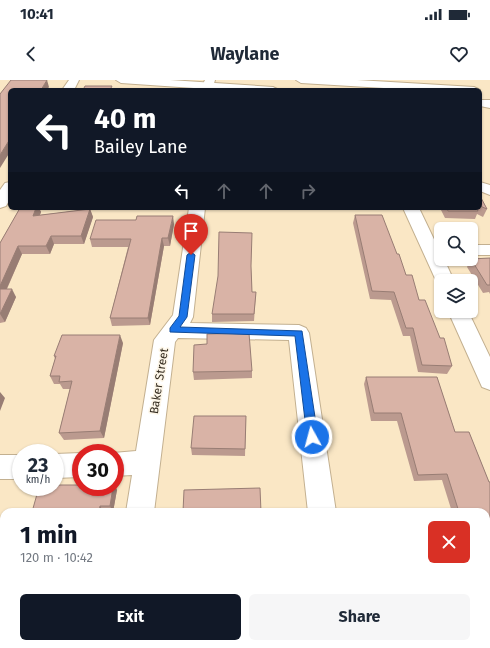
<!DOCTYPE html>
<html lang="en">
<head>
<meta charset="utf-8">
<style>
	body { margin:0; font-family:"Fira Sans",sans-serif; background:#f6f6f7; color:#1f2937; height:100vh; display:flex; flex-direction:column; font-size:15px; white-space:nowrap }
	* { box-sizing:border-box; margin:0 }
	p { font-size:13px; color:#747a83 }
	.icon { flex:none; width:22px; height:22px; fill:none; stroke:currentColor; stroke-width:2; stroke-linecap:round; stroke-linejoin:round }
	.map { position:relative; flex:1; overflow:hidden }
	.drawer { position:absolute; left:0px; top:428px; width:490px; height:140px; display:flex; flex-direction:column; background:#fff; border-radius:12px 12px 0 0; box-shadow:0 1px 3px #0004 }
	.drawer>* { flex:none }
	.hud { position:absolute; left:8px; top:8px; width:474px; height:122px; border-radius:6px; box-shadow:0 1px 3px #0004; background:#111827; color:#fff; overflow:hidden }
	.buttons { position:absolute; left:434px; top:142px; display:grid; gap:8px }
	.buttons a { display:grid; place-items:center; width:44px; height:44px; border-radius:6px; background:#fff; box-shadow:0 1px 3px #0004; font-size:20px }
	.speed { position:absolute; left:12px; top:364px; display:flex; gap:8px; font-size:20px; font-weight:700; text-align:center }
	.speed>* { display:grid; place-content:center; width:52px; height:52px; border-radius:50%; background:#fff; box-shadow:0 1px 3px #0004; line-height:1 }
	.speed small { font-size:10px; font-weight:400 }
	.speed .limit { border:6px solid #d22; background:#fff; color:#111 }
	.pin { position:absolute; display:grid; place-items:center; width:34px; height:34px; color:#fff; margin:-41px -17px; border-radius:50% 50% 50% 0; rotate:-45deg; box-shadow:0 0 4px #0007 }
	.pin .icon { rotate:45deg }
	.me { position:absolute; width:44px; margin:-22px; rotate:353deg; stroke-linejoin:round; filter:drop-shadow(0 0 3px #0008) }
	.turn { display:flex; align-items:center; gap:14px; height:84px; padding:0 20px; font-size:18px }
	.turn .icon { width:52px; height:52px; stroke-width:2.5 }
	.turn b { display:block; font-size:28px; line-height:34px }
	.lanes { display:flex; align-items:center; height:38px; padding:0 20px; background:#0003; justify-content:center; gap:20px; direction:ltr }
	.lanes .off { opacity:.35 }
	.round { display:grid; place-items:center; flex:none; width:42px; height:42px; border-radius:6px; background:#f6f6f7 }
	.overview { display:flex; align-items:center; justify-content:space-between; height:68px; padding:0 20px }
	h1 { font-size:24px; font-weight:700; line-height:30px; color:#111827 }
	.cta { display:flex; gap:8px; margin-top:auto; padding:8px 20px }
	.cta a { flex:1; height:46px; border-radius:6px; background:#111827; color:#fff; font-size:16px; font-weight:700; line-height:46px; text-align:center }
	.cta a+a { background:#f6f6f7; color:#1f2937 }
	.status { display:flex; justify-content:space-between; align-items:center; height:28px; padding:0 20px; background:#fff; direction:ltr }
	.status svg { height:11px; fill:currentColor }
	header { display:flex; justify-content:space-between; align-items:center; height:52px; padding:0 20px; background:#fff; font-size:18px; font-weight:700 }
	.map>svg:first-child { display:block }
</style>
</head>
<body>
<div class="status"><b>10:41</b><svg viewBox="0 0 49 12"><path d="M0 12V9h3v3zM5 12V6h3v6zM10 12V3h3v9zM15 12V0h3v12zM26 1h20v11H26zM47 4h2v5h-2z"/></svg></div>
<header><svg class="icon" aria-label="back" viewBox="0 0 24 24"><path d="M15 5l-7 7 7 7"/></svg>Waylane<svg class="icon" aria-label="heart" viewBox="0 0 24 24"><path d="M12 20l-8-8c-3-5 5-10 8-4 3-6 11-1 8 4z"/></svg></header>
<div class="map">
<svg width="490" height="568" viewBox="0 0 490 568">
	<rect width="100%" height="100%" fill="#fae7c5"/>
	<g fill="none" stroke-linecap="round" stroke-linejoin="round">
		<g stroke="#c3b090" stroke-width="2">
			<path id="minor" d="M69,0h10l-5,10h-12z
				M205,0h10l-3,10h-12z
				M10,102v17l-4,7 -6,2v-18l5,-7z
				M480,102l10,3v10l-10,-4z
				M189,128h16l-12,109 -3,6 109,2 7,3 3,5 27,179h-28l-19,-172 -111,-2 -3,4 -21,170h-28l6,-37 -17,1v-23h-2l23,-2 18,-111 19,-25z
				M403,128h16l22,46v5h3l10,22h-13v5l-3,-1z
				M471,165h19v10h-19z
				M448,231h20l22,46v33l-8,-3z
				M81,373v24l-26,1v-24z
				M0,375h21v24h-21z
				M107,564h34l-1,4h-34z
				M321,564h34l1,4h-34z"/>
		</g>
		<g stroke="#c3b090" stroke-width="2">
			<path id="highway" d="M116,0h54l103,7 6,3h-56l-102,-7z
				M296,0h61l117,7 6,3h-63l-116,-7z
				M480,20h10v8l-10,-2z"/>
		</g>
		<use href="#minor" fill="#fff" fill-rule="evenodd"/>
		<use href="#highway" fill="#fff" fill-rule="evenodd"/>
	</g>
	<path fill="#bb9a8f" d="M480,116l7,13 -4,8 -6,-3 -2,5 -30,-1 -5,-10h40z
		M20,128h19l2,4 -1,3 50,-6 3,8 -9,27h-30l-4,10h-28l-15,35 9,8 -11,25 -5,1v-80z
		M355,135l42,39 9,21 13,25 33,66 -5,8 -29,-2 -8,-36h-7l-12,-36 -21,-1 -17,-76z
		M174,144l-4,22h-6l-14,79 -38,1 -2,-8 18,-71h-36l-2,-8z
		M490,178v36l-1,-2 -6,1 -16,-26 4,-8z
		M251,189l1,23h4l-2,29 -42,1v-8z
		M123,263l-19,95 -40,2 -5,-7 11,-44h-7l-3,-5h-6l-4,-8 5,-17 -1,-3z
		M252,291v7l-58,2 -1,-8z
		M366,297h71l18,55h14l20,50h1v166h-30l-1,-4h27v-132h-34l-10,-32 -28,1 -17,-60h-26l-7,-37z
		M246,336l-1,40 -53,-1 -1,-7z
		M115,406l2,4 -4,22h-81l83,-25z"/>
	<path fill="#987d74" d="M47,0l2,7 -2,3h-6z
		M10,59v13l-10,16v-13z
		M36,128h3l2,4 -5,12 -3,-8z
		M90,129l3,8 -9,27 -3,-8z
		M173,136l1,8 -4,22 -2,-8z
		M51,156l3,8 -4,10 -4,-8z
		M162,158l2,8 -14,79 -2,-7z
		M18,166l4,8 -19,43 -3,-5v-6z
		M12,209l4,8 -11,25 -5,-8z
		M120,255l3,8 -19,95 -4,-7z
		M0,312l5,6 -5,13z
		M115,406l2,4 -4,22 -3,-6 3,-19h2z
		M100,426l4,6h-5z"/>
	<path fill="#d9b3a6" stroke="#987d74" d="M11,0h36l-6,10h-31v49l-10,16v-61z
		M85,6h27l-2,4h-27z
		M480,116l7,13 -7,-3z
		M20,128h16l-3,8 57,-7 -9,27h-30l-5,10h-28l-18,40v-43z
		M447,128h29l2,3h-30z
		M355,135h27l15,39h2l7,21h6l7,25h6l15,38h4l8,28 -30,-1 -9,-37h-7l-12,-36 -22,-1z
		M137,136h36l-5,22h-6l-14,80h-38l21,-79h-41l6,-19h40z
		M219,152l33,1 -1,33 1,26h4l-2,22h-42l6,-38z
		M490,178v27h-3l-16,-26z
		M0,209h12l-12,25z
		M249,253l3,38 -59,1 1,-27 13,-1v-10z
		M62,255h58l-20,96 -41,2 13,-52 -13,1 1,-6h-10l6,-20h-2z
		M366,297h71l18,55h14l20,50h1v166h-22l-1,-4h19v-132h-27l-12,-38 -29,1 -17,-62h-27z
		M194,336h52l-1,33 -54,-1z
		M55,405h26v2h32l-3,19h-10l-1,6h-67l7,-25h16z
		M260,408l1,24h-78l1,-22z
		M181,564h87l1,4h-88z"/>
	<path fill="#1a73e8" stroke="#114b97" d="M191,172l4,3 -8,62 -7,10 122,4 16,106 -2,4 -4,1 -3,-1 -2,-4 -12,-101 -125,-4v-4l9,-12 8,-61z"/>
	<g text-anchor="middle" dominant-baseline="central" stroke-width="3" stroke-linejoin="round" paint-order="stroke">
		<g font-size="12" fill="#352d21" stroke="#fdf6e8">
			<text transform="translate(159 301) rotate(-81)">Baker Street</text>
		</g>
	</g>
</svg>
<div class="buttons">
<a><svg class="icon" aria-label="search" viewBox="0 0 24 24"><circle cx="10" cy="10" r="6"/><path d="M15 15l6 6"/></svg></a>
<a><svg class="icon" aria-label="layers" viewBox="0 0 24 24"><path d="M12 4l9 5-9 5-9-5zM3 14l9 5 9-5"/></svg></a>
</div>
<div class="speed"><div>23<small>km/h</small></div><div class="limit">30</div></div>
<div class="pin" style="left:191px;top:175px;background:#d93025"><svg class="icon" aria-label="arrive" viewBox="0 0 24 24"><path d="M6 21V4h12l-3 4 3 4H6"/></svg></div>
<svg class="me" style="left:312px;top:357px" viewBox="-20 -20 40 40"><circle r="17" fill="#1a73e8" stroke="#fff" stroke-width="3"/><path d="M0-11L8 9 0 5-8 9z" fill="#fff"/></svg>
<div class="hud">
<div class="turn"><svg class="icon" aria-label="left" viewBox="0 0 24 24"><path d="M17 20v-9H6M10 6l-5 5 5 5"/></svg><div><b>40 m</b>Bailey Lane</div></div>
<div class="lanes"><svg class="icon" aria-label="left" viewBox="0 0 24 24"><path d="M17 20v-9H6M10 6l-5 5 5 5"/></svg><svg class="icon off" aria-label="ahead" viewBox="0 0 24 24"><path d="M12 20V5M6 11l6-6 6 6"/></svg><svg class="icon off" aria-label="ahead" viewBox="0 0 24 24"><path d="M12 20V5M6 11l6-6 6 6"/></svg><svg class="icon off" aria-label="right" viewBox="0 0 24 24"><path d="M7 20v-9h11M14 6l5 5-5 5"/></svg></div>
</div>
<section class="drawer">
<div class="overview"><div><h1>1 min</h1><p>120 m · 10:42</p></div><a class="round" style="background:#d93025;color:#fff"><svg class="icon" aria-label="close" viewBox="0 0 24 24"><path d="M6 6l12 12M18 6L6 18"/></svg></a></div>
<div class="cta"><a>Exit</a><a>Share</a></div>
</section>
</div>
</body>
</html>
